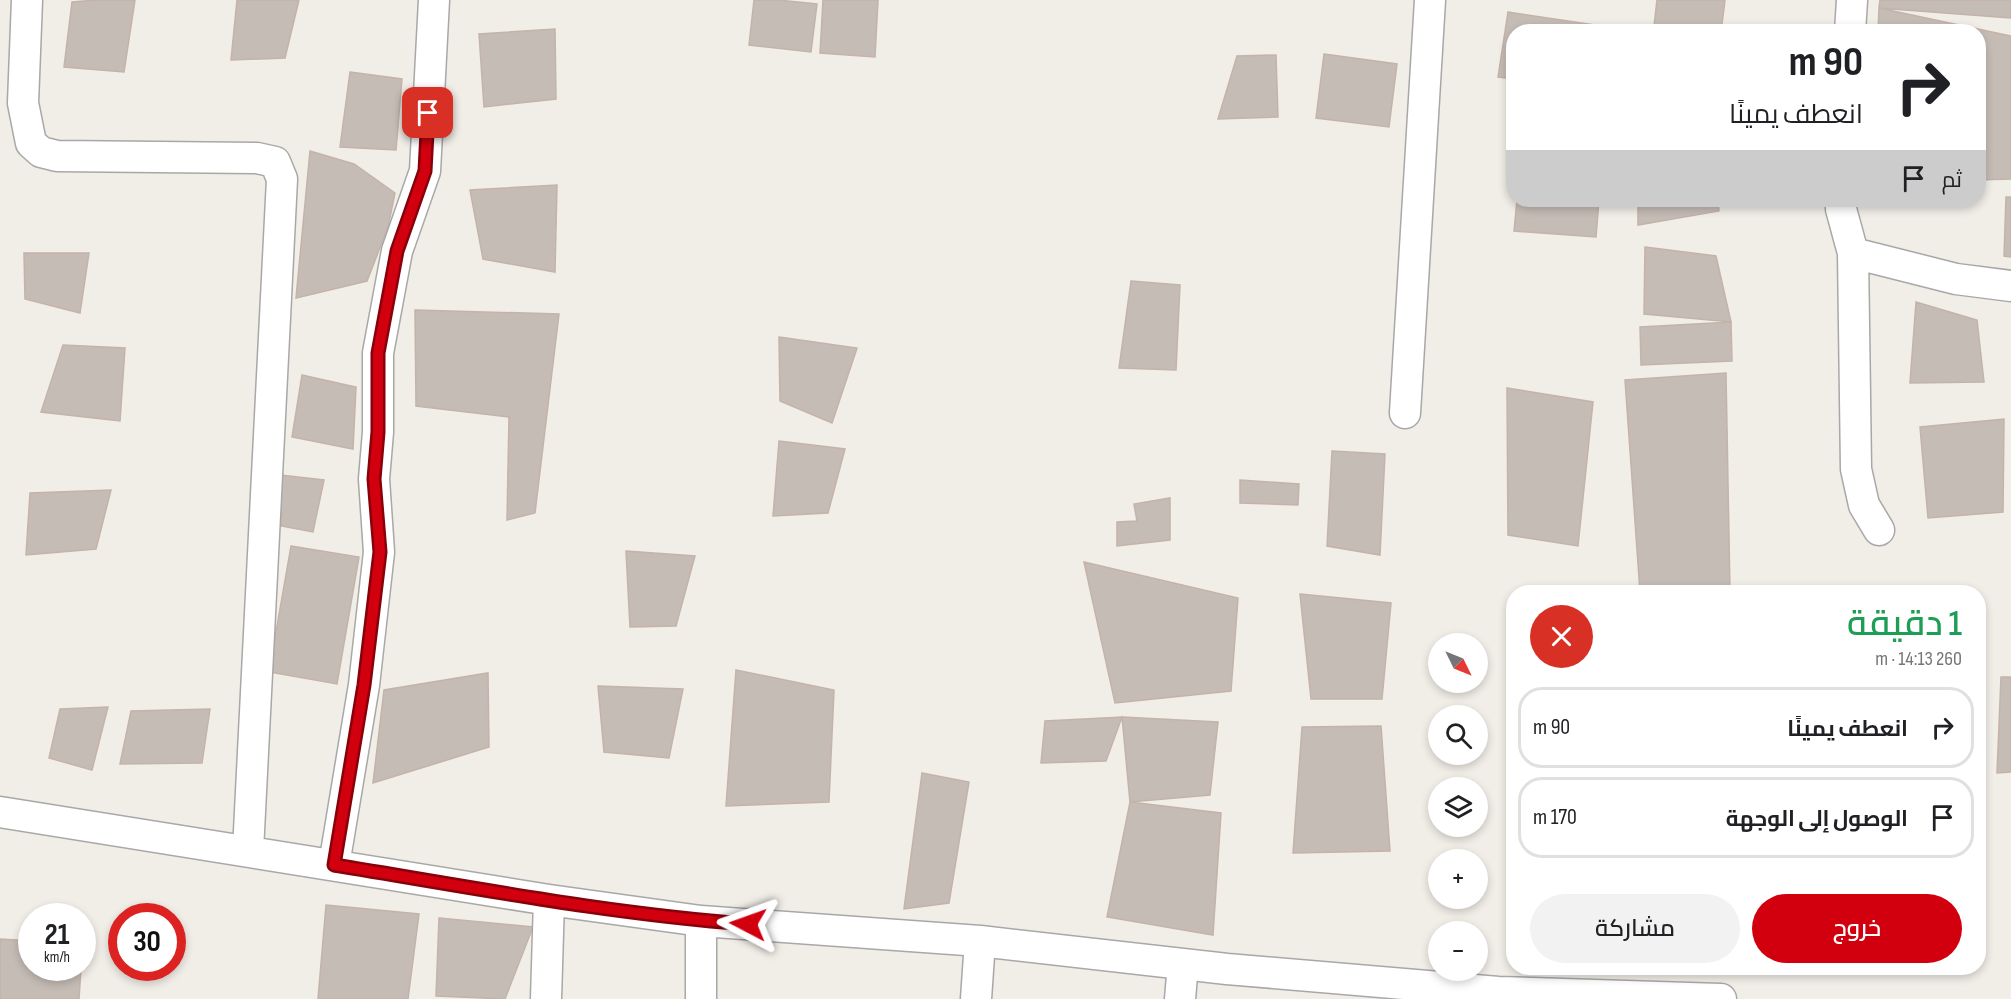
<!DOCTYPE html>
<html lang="ar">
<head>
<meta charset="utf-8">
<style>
	body { margin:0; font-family:"Sofia Sans Condensed",Cairo,sans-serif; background:#f2f2f2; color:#202124; direction:rtl; height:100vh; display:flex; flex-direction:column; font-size:22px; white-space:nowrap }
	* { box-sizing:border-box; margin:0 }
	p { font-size:20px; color:#757577 }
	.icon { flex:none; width:33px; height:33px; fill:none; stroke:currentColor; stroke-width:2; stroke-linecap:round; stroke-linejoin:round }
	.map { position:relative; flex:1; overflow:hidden; direction:ltr }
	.details { position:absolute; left:1506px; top:585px; width:480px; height:390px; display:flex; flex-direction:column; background:#fff; border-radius:24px; box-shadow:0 3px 9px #0003; direction:rtl }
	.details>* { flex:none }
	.guide { position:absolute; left:1506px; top:24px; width:480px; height:183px; border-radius:24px; box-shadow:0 3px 9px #0003; direction:rtl; background:#fff; color:#202124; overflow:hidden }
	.needle { width:39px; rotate:133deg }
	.controls { position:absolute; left:1428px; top:633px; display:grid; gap:12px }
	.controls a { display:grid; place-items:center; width:60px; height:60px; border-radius:50%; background:#fff; box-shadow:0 3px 9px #0003; font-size:30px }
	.speed { position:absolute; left:18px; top:903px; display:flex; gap:12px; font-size:30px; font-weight:700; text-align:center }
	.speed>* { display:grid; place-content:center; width:78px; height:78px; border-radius:50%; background:#fff; box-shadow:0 3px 9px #0003; line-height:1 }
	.speed small { font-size:15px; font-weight:400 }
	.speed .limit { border:9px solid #d22; background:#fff; color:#111 }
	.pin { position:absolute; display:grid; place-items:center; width:51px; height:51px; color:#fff; margin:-26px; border-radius:12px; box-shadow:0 3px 9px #0006 }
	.me { position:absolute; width:66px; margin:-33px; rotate:274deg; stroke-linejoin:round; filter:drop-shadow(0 0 4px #0008) }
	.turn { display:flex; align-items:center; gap:21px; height:126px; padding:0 24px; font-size:27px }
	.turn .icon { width:78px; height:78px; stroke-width:2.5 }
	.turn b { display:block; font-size:42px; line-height:51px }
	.then { display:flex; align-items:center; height:57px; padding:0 24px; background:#0003; gap:12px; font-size:22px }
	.round { display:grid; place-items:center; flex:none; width:63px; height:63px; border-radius:32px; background:#f2f2f2 }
	.overview { display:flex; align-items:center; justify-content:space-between; height:102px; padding:0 24px }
	h1 { font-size:36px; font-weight:600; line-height:45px; color:#1e9e55 }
	.button { display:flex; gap:12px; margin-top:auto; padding:12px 24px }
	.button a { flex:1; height:69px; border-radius:36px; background:#d2000f; color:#fff; font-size:24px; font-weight:600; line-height:69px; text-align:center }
	.button a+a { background:#f2f2f2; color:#202124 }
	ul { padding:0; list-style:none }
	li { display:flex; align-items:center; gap:18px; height:81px; margin:0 12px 9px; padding:0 12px; border:3px solid #e0e0e0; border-radius:24px }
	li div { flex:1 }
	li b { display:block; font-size:22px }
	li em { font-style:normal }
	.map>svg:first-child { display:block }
</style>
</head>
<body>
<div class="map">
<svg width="2011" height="999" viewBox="0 0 2011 999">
	<rect width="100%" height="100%" fill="#f1ede7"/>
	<path fill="#c6bcb6" stroke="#c4b3a9" stroke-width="1.5" d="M96,0h39l-11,72 -60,-5 8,-65z
		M237,0h62l-14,58 -54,2z
		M754,0h24l39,4 -6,48 -62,-7z
		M823,0h55l-3,57 -55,-4z
		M1657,0h68l-4,32h-24l-43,-6z
		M1880,0h131v18l-132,-10z
		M1879,8l132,28v143l-33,1v-148h-100z
		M1508,12l93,14 -1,6h-86v47l-16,-2z
		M555,29l1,70 -72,8 -5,-73z
		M1324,54l73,10 -8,63 -73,-9z
		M1276,55l2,62 -60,2 19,-63z
		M350,72l52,7 -6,71 -56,-3z
		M310,151l44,13 41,29 -7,34 -21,54 -71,17z
		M557,185l-2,87 -72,-13 -13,-69z
		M2006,197h5v60l-7,-1z
		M1517,200h82l-3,37 -82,-6z
		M1638,200h80l1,11 -81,14z
		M1645,247l71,9 15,66 -87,-8z
		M24,253h65l-9,60 -55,-14z
		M1131,281l49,4 -4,85 -57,-2z
		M1916,302l61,18 7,62 -74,1z
		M415,310l144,4 -24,199 -28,7 2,-103 -93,-11z
		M1731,322l1,39 -91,4 -1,-38z
		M779,337l78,11 -25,75 -52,-22z
		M63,345l62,3 -5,73 -79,-9z
		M1726,373l4,219h-90l-15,-212z
		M302,375l54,12 -3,62 -61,-12z
		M1507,388l86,14 -15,144 -70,-11z
		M2004,419l-1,93 -75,6 -8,-91z
		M779,441l66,8 -17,64 -55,3z
		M1332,451l53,3 -5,101 -53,-9z
		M280,475l44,5 -11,52 -32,-6z
		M1240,480l59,4 -1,21 -58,-2z
		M111,490l-15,59 -70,6 4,-62z
		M1170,498v42l-53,6v-24l20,-1 -3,-17z
		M291,546l68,11 -22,127 -68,-12z
		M626,551l69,5 -19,70 -46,1z
		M1084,562l154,36 -7,93 -116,12z
		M1300,594l91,9 -9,96h-71z
		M736,670l98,20 -5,112 -103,4z
		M488,673l1,74 -116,36 11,-93z
		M2001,677h10v95l-14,1z
		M598,686l85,3 -14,69 -65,-6z
		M108,707l-16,63 -43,-12 11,-49z
		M210,709l-8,54 -82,1 11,-53z
		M1122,717l96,5 -8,73 -80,7z
		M1122,717l-16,44 -65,2 4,-42z
		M1381,726l9,125 -97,2 9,-126z
		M922,773l47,9 -20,121 -45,6z
		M1130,802l91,11 -8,122 -106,-18z
		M326,905l93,9 -11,85h-90z
		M439,918l94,9 -28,72 -69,-3z
		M0,939l32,2v27h49l-2,31h-79z"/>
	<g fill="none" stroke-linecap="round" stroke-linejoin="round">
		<g stroke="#a8a8a8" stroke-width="33">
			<path id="minor" d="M27,0l-4,103 8,40 10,9 16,4 200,2 18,4 7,17 -34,672
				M1850,32l2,-32
				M1841,200v9l12,44 3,216 8,36 15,25
				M1853,253l103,26 55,7
				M1405,413l25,-413
				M0,812l549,88 152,21 279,20 247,28 271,23 223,7
				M334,865l30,-180 15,-133 -5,-73 4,-47v-79l19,-102 28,-80 9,-171
				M546,999l3,-99
				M701,999v-78
				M976,999l4,-58
				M1180,999l3,-35"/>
		</g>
		<use href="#minor" stroke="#fff" stroke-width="30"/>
	</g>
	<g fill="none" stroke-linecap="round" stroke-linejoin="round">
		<g stroke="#88000a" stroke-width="15">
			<path id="route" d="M428,113l-3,58 -28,80 -19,102v79l-4,47 6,73 -16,133 -30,180c137,22 275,49 414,59"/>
		</g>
		<use href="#route" stroke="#d2000f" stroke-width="10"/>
	</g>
</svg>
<div class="controls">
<a><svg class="needle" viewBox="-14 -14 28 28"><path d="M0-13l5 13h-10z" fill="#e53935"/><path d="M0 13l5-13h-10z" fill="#757577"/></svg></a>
<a><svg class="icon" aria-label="search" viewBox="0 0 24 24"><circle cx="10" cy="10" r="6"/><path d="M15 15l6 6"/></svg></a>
<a><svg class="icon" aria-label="layers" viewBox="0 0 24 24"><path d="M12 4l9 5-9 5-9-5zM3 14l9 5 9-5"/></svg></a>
<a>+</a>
<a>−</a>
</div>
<div class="speed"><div>21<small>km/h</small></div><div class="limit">30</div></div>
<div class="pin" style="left:428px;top:113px;background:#d93025"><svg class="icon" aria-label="arrive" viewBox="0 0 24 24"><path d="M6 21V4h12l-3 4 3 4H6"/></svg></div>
<svg class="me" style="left:748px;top:924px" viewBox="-20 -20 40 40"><path d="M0-17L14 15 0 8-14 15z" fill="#d2000f" stroke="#fff" stroke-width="4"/></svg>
<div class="guide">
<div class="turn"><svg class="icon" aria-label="right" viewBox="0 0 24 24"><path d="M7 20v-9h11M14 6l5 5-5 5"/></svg><div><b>90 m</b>انعطف يمينًا</div></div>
<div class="then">ثم<svg class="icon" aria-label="arrive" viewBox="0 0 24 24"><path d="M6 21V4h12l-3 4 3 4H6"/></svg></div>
</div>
<section class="details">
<div class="overview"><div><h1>1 دقيقة</h1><p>260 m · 14:13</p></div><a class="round" style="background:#d93025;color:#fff"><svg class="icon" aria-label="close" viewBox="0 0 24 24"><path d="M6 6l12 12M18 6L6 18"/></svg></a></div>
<ul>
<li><svg class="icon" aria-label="right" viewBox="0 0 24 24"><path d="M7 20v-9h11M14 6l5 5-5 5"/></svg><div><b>انعطف يمينًا</b></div><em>90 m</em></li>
<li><svg class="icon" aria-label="arrive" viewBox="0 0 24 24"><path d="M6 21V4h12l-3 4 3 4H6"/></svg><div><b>الوصول إلى الوجهة</b></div><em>170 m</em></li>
</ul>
<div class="button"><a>خروج</a><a>مشاركة</a></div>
</section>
</div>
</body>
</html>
